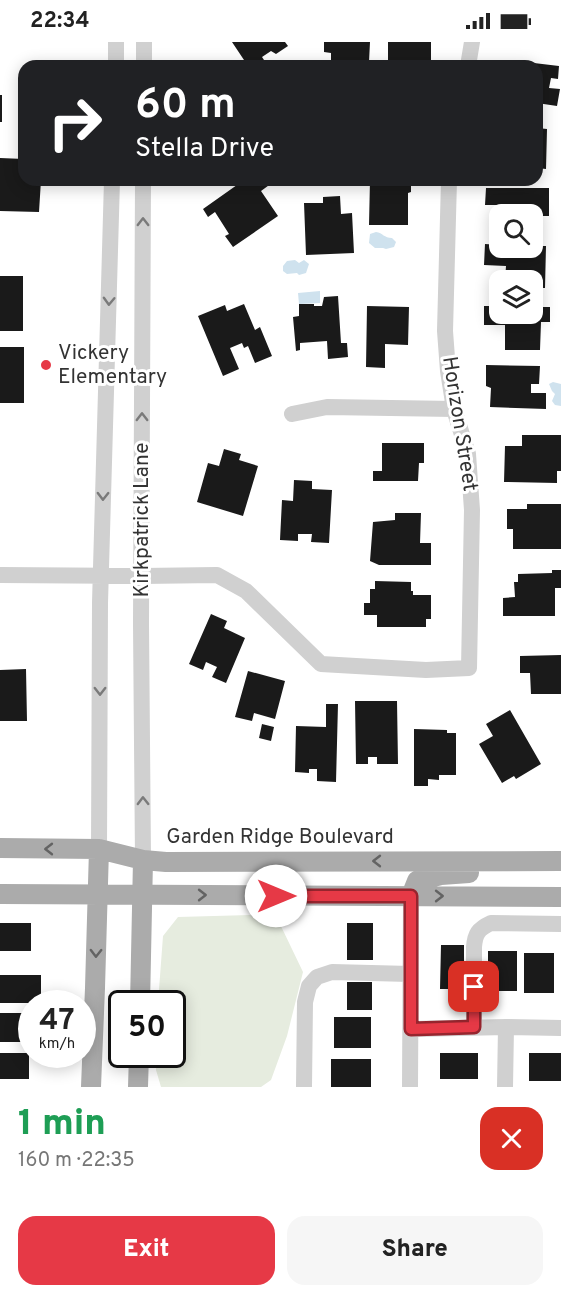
<!DOCTYPE html>
<html lang="en">
<head>
<meta charset="utf-8">
<style>
	body { margin:0; font-family:Overpass,sans-serif; background:#f6f6f6; color:#222; height:100vh; display:flex; flex-direction:column; font-size:22px; white-space:nowrap }
	* { box-sizing:border-box; margin:0 }
	p { font-size:20px; color:#767676 }
	.icon { flex:none; width:33px; height:33px; fill:none; stroke:currentColor; stroke-width:2; stroke-linecap:round; stroke-linejoin:round }
	.map { position:relative; height:1045px; overflow:hidden }
	.panel { display:flex; flex-direction:column; background:#fff; flex:1 }
	.panel>* { flex:none }
	.guide { position:absolute; left:18px; top:18px; width:525px; height:126px; border-radius:18px; box-shadow:0 3px 15px #0003; background:#202124; color:#fff; overflow:hidden }
	.fabs { position:absolute; left:489px; top:162px; display:grid; gap:12px }
	.fabs a { display:grid; place-items:center; width:54px; height:54px; border-radius:12px; background:#fff; box-shadow:0 3px 15px #0003; font-size:30px }
	.speed { position:absolute; left:18px; top:948px; display:flex; gap:12px; font-size:30px; font-weight:700; text-align:center }
	.speed>* { display:grid; place-content:center; width:78px; height:78px; border-radius:50%; background:#fff; box-shadow:0 3px 15px #0003; line-height:1 }
	.speed small { font-size:15px; font-weight:400 }
	.speed .limit { border:3px solid #111; border-radius:9px; background:#fff; color:#111 }
	.pin { position:absolute; display:grid; place-items:center; width:51px; height:51px; color:#fff; margin:-26px; border-radius:12px; box-shadow:0 3px 9px #0006 }
	.me { position:absolute; width:66px; margin:-33px; rotate:90deg; stroke-linejoin:round; filter:drop-shadow(0 0 4px #0008) }
	.turn { display:flex; align-items:center; gap:21px; height:126px; padding:0 18px; font-size:27px }
	.turn .icon { width:78px; height:78px; stroke-width:2.5 }
	.turn b { display:block; font-size:42px; line-height:51px }
	.round { display:grid; place-items:center; flex:none; width:63px; height:63px; border-radius:18px; background:#f6f6f6 }
	.head { display:flex; align-items:center; justify-content:space-between; height:102px; padding:0 18px }
	h1 { font-size:36px; font-weight:800; line-height:45px; color:#1e9e55 }
	.action { display:flex; gap:12px; margin-top:auto; padding:12px 18px }
	.action a { flex:1; height:69px; border-radius:18px; background:#e63946; color:#fff; font-size:24px; font-weight:800; line-height:69px; text-align:center }
	.action a+a { background:#f6f6f6; color:#222 }
	.status { display:flex; justify-content:space-between; align-items:center; height:42px; padding:0 30px; background:#fff; direction:ltr }
	.status svg { height:16px; fill:currentColor }
	.map>svg:first-child { display:block }
</style>
</head>
<body>
<div class="status"><b>22:34</b><svg viewBox="0 0 49 12"><path d="M0 12V9h3v3zM5 12V6h3v6zM10 12V3h3v9zM15 12V0h3v12zM26 1h20v11H26zM47 4h2v5h-2z"/></svg></div>
<div class="map">
<svg width="561" height="1045" viewBox="0 0 561 1045">
	<rect width="100%" height="100%" fill="#fff"/>
	<path fill="#e6ecdf" d="M250,873l29,7 24,50 -16,64 -16,44 -10,7h-100l-5,-17v-15l16,-1v-50l-14,-1 5,-67 15,-19z"/>
	<path fill="#cfe2ee" d="M376,190c7,1 8,6 16,6l4,4 -2,5 -8,2 -3,-1h-8l-6,-5 1,-9z
		M295,218l4,3 5,-3 5,4 -3,9 -7,2 -2,-2 -10,1 -4,-3v-5l4,-5z
		M320,249v12l-21,1 -1,-11z
		M553,340l8,2v22l-6,-1 -3,-4 3,-7 -3,-3 -3,-7z"/>
	<path fill="#1a1a1a" d="M232,0h53l3,4 -12,8 -5,-3 -9,6 6,9h-20z
		M324,0h46l-1,20 -18,-1v5h-20v-13l-7,-1z
		M388,0h43v23l-43,1z
		M517,19l42,5 -1,13 -7,-1 -2,10 11,1 -3,17 -20,-3v-37h-21z
		M0,53h2v27h-2z
		M537,86l10,1 -1,40 -9,-1z
		M0,116l24,1v21h17l-2,32 -39,-1z
		M244,138h32l-15,11 17,25 -45,31 -8,-11 4,-2 -14,-22 -7,5 -5,-8z
		M370,138h41v12l-3,1v32h-39z
		M486,146h63v28h-7v12h-10v-14h-25v-9h-22z
		M340,154l1,18 11,-1 2,40 -48,2 -2,-52h19v-6z
		M485,202l15,1v3h32v-2h14l-1,42h-13v-8h-27l1,-14 -22,-1z
		M0,234h23v55h-23z
		M338,254l3,47h6l1,14 -20,2 -1,-18 -27,2v7l-4,1 -3,-34 6,-1v-12h15v2h8l2,-9z
		M244,262l11,26 5,-3 12,29 -17,7 -7,-17 -4,2 -2,-5 -12,5 9,21 -16,7 -25,-60 27,-11 2,6z
		M367,264l42,1 -1,38 -23,-1v24l-19,-1z
		M484,264h16v8h32v-7h18v15h-9l-1,28h-35v-25h-21z
		M0,305h24v56h-24z
		M486,323l54,1 -1,18h-8v9h15v16l-56,-2 1,-19 -5,-2z
		M522,393h39v36h-4v12l-53,-1 1,-36h17z
		M382,401h42v20h-5l-1,18h-45v-10h9z
		M224,407l17,5 -2,6 19,6 -15,50 -46,-14 11,-39 11,3z
		M294,438l18,1v8l20,1 -3,53 -18,-1 1,-8h-14v7l-18,-1 2,-40 11,1z
		M527,462h34v45h-48v-20h-6v-20h20z
		M395,471h26l-1,30h11v22h-52l-9,-4 3,-39 22,-2z
		M552,528h9v18h-6v28h-52v-18l12,-1 -1,-15h4v-8l34,-1z
		M375,539l36,1v9h2v4h18v24h-5v8h-49v-12h-13v-12h6v-14h5z
		M211,572l16,7 -3,7 21,10 -19,45 -14,-6 5,-10 -11,-5 -3,8 -14,-6z
		M561,613v39h-30l-1,-21h-10v-17z
		M26,627l1,52h-27v-51z
		M248,629l37,10 -10,38 -21,-6 -2,8 -17,-4z
		M355,659h42l1,63h-21v-7h-9v7h-12z
		M326,662h12l-2,78 -19,-1v-12h-8v4l-14,-1 1,-46 30,1z
		M510,668l31,54 -25,15 -2,-3 -12,7 -23,-39 14,-8 -7,-12z
		M262,682l12,3 -3,14 -12,-3z
		M414,687l33,1v3h9v42h-17v5l-11,-1v7h-14z
		M0,881h31v28h-31z
		M347,881h26v37h-26z
		M441,903h23v44h-24z
		M488,909h29v40h-29z
		M524,911h30v40h-30z
		M0,933h41v28h-41z
		M347,940h25v28h-25z
		M0,971h32v29h-32z
		M334,975h37v31h-37z
		M0,1011h29v26h-29z
		M440,1011h38v26h-38z
		M529,1011h32v28h-32z
		M331,1017h40v28h-40z"/>
	<g fill="none" stroke-linecap="round" stroke-linejoin="round">
		<path stroke="#d0d0d0" stroke-width="16" d="M116,24v-24
			M144,24v-24
			M468,24l4,-24
			M292,372l35,-7 127,2
			M0,533l142,1 75,-1 29,16 75,73 105,6 43,-2 3,-158 -4,-56 -14,-45 -6,-38 -3,-40 4,-151
			M99,807l1,-246 12,-423
			M143,818l-2,-236 2,-444
			M474,985v-80c1,-13 4,-18 17,-24l70,1
			M411,987l95,-2 55,1
			M304,1045l1,-85 4,-16 8,-9 15,-5 78,2
			M410,1045l1,-191
			M505,1045l1,-60"/>
		<path stroke="#ababab" stroke-width="20" d="M0,806l99,1 44,11 23,2 395,-1
			M0,852l561,3
			M411,854l6,-15 24,-6 28,-2
			M140,962l3,-144
			M91,1045l4,-99 4,-139
			M138,1045l1,-33"/>
	</g>
	<defs><path id="oneway-chevron" d="M-2-3.5L2.5 0L-2 3.5" fill="none" stroke-width="1.6" stroke-linecap="round" stroke-linejoin="round" transform="scale(1.5)"/></defs>
	<g stroke="#7a7a7a">
		<use href="#oneway-chevron" transform="translate(143 180) rotate(-90)"/>
		<use href="#oneway-chevron" transform="translate(109 259) rotate(92)"/>
		<use href="#oneway-chevron" transform="translate(142 375) rotate(-90)"/>
		<use href="#oneway-chevron" transform="translate(103 454) rotate(91)"/>
		<use href="#oneway-chevron" transform="translate(100 649) rotate(90)"/>
		<use href="#oneway-chevron" transform="translate(143 759) rotate(-91)"/>
	</g>
	<g stroke="#636363">
		<use href="#oneway-chevron" transform="translate(49 807) rotate(-180)"/>
		<use href="#oneway-chevron" transform="translate(377 819) rotate(180)"/>
		<use href="#oneway-chevron" transform="translate(202 853)"/>
		<use href="#oneway-chevron" transform="translate(439 854)"/>
		<use href="#oneway-chevron" transform="translate(96 911) rotate(91)"/>
	</g>
	<g fill="none" stroke-linecap="round" stroke-linejoin="round">
		<g stroke="#96252e" stroke-width="15">
			<path id="route" d="M276,854h135v133l63,-2v-40"/>
		</g>
		<use href="#route" stroke="#e63946" stroke-width="10"/>
	</g>
	<circle fill="#e63946" stroke="#fff" stroke-width="2" cx="46" cy="323" r="6"/>
	<g text-anchor="middle" dominant-baseline="central" stroke-width="6" stroke-linejoin="round" paint-order="stroke">
		<g font-size="21" fill="#333" stroke="#fff" text-anchor="start">
			<text x="58" y="311">Vickery<tspan x="58" dy="24">Elementary</tspan></text>
		</g>
		<g font-size="21" fill="#333" stroke="#fff">
			<text transform="translate(459 382) rotate(81)">Horizon Street</text>
			<text transform="translate(142 478) rotate(-90)">Kirkpatrick Lane</text>
			<text x="280" y="795">Garden Ridge Boulevard</text>
		</g>
	</g>
</svg>
<div class="fabs">
<a><svg class="icon" aria-label="search" viewBox="0 0 24 24"><circle cx="10" cy="10" r="6"/><path d="M15 15l6 6"/></svg></a>
<a><svg class="icon" aria-label="layers" viewBox="0 0 24 24"><path d="M12 4l9 5-9 5-9-5zM3 14l9 5 9-5"/></svg></a>
</div>
<div class="speed"><div>47<small>km/h</small></div><div class="limit">50</div></div>
<div class="pin" style="left:474px;top:945px;background:#d93025"><svg class="icon" aria-label="arrive" viewBox="0 0 24 24"><path d="M6 21V4h12l-3 4 3 4H6"/></svg></div>
<svg class="me" style="left:276px;top:854px" viewBox="-20 -20 40 40"><circle r="19" fill="#fff"/><path d="M0-13L10 11 0 6-10 11z" fill="#e63946"/></svg>
<div class="guide">
<div class="turn"><svg class="icon" aria-label="right" viewBox="0 0 24 24"><path d="M7 20v-9h11M14 6l5 5-5 5"/></svg><div><b>60 m</b>Stella Drive</div></div>
</div>
</div>
<section class="panel">
<div class="head"><div><h1>1 min</h1><p>160 m · 22:35</p></div><a class="round" style="background:#d93025;color:#fff"><svg class="icon" aria-label="close" viewBox="0 0 24 24"><path d="M6 6l12 12M18 6L6 18"/></svg></a></div>
<div class="action"><a>Exit</a><a>Share</a></div>
</section>
</body>
</html>
